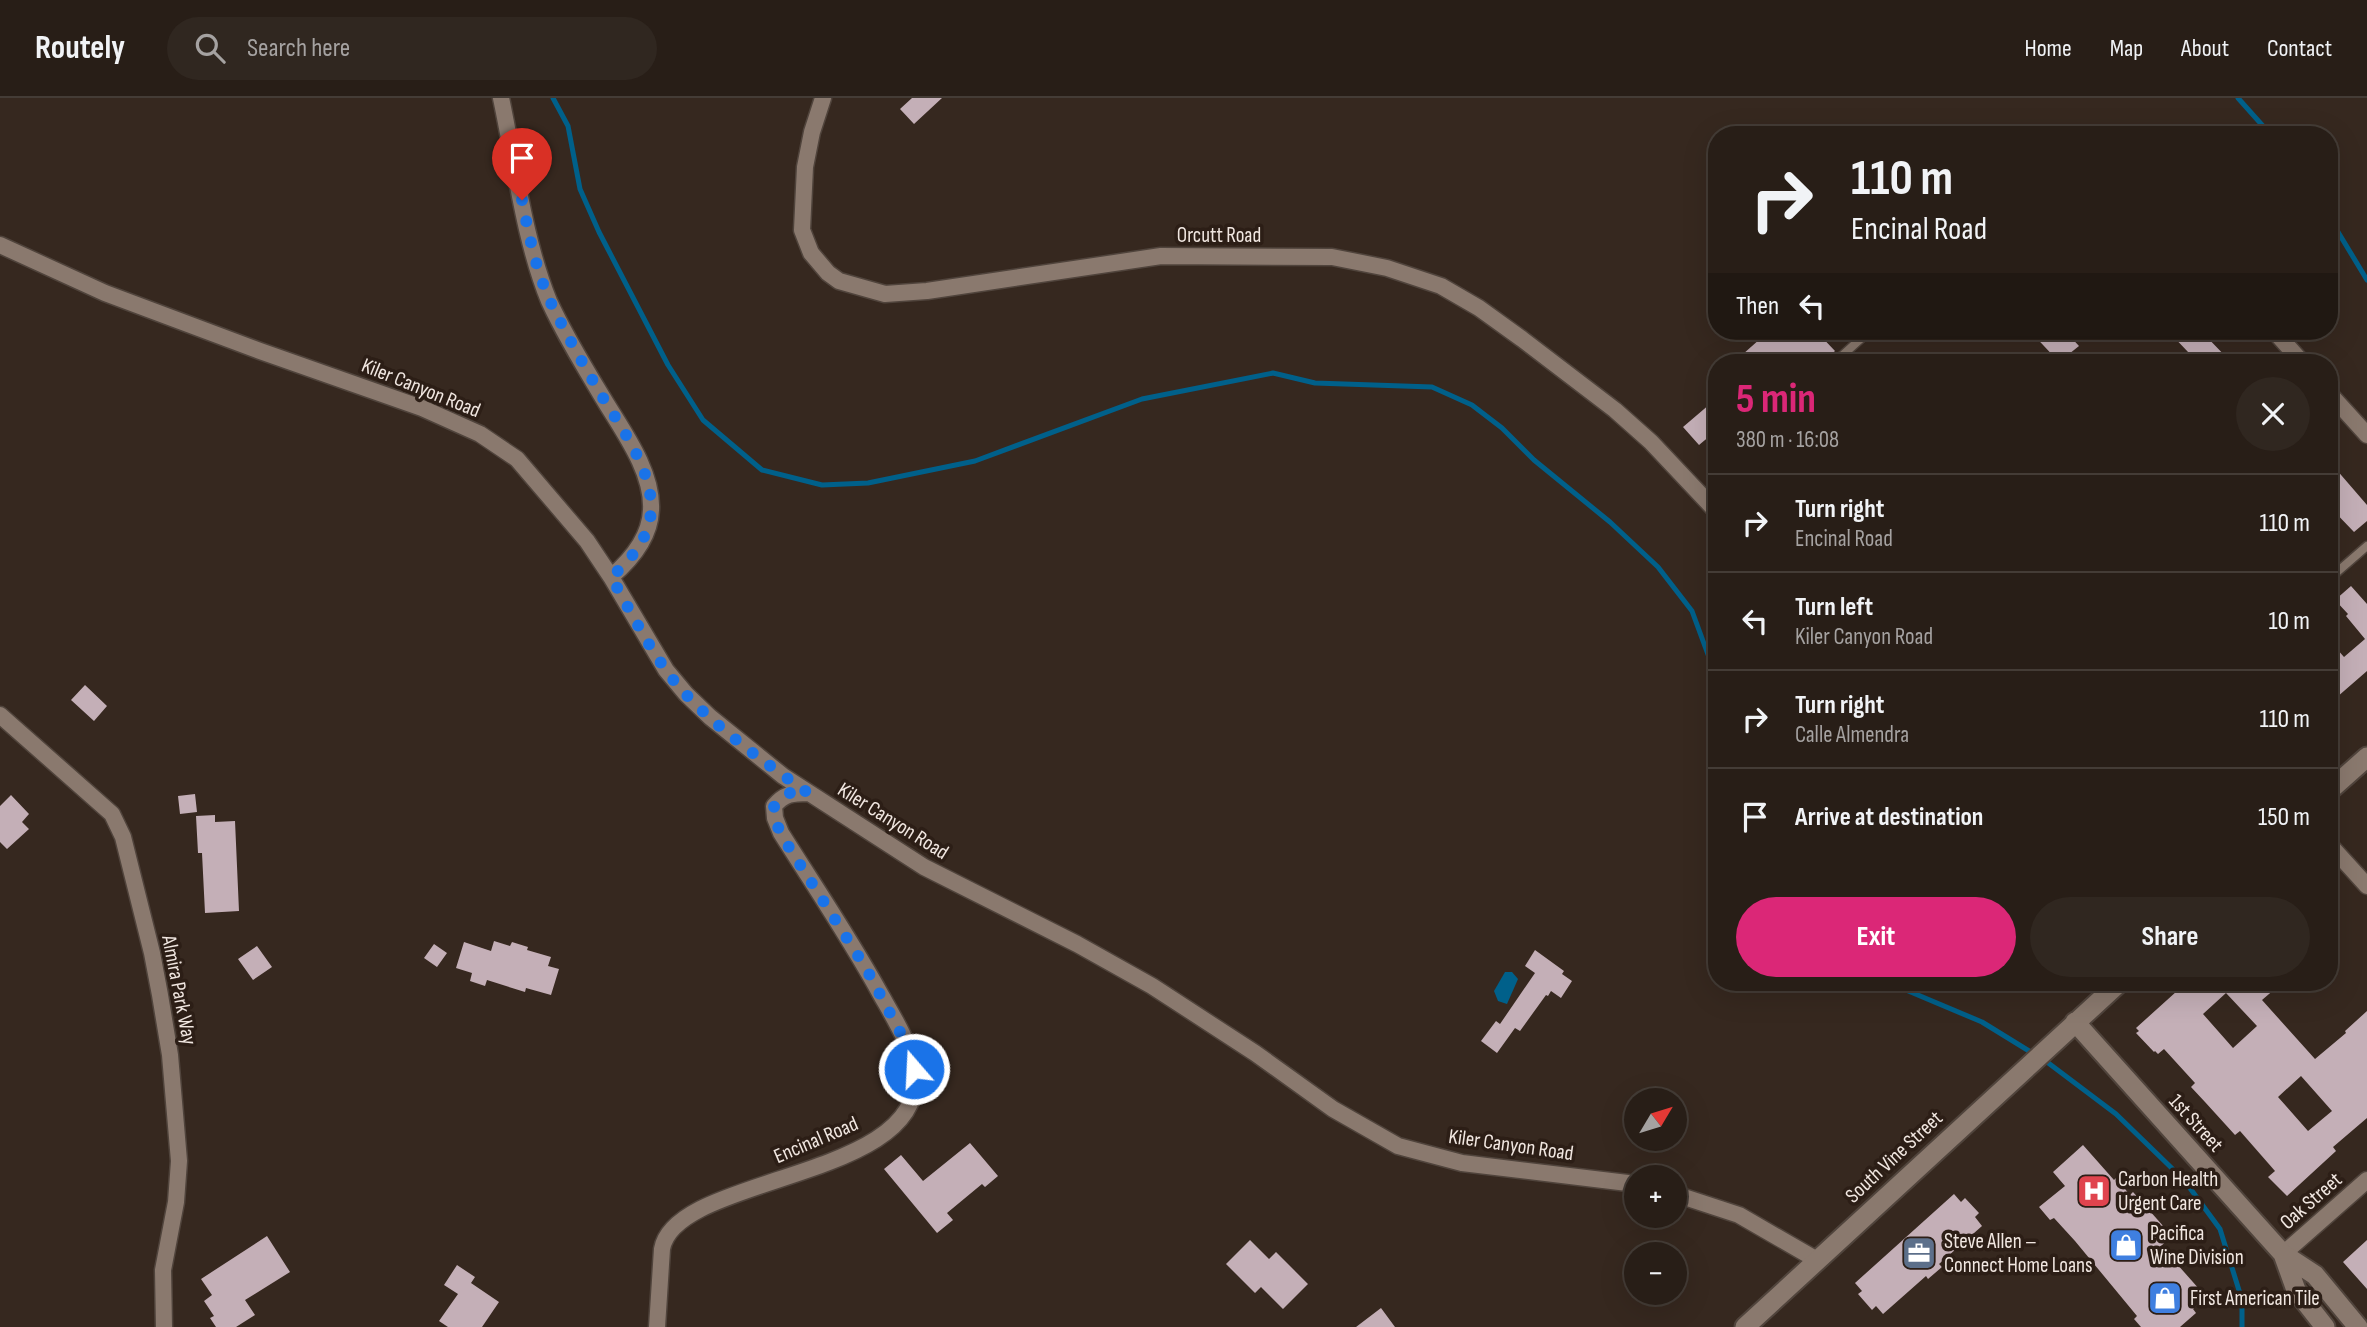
<!DOCTYPE html>
<html lang="en">
<head>
<meta charset="utf-8">
<style>
	body { margin:0; font-family:"Sofia Sans Condensed",sans-serif; background:#302720; color:#f1f3f6; height:100vh; display:flex; flex-direction:column; font-size:26px; white-space:nowrap }
	* { box-sizing:border-box; margin:0 }
	p { font-size:23px; color:#a5a2a1 }
	.icon { flex:none; width:38px; height:38px; fill:none; stroke:currentColor; stroke-width:2; stroke-linecap:round; stroke-linejoin:round }
	.map { position:relative; flex:1; overflow:hidden }
	.panel { position:absolute; left:1708px; top:256px; width:630px; height:637px; display:flex; flex-direction:column; background:#281e17; border-radius:28px; box-shadow:0 7px 28px #0002,0 0 0 2px #443c36 }
	.panel>* { flex:none }
	.guide { position:absolute; left:1708px; top:28px; width:630px; height:214px; border-radius:28px; box-shadow:0 7px 28px #0002,0 0 0 2px #443c36; background:#281e17; color:#f1f3f6; overflow:hidden }
	.needle { width:46px; rotate:52deg }
	.controls { position:absolute; left:1624px; top:990px; display:grid; gap:14px }
	.controls a { display:grid; place-items:center; width:63px; height:63px; border-radius:50%; background:#281e17; box-shadow:0 7px 28px #0002,0 0 0 2px #443c36; font-size:35px }
	.pin { position:absolute; display:grid; place-items:center; width:60px; height:60px; color:#fff; margin:-72px -30px; border-radius:50% 50% 50% 0; rotate:-45deg; box-shadow:0 0 7px #0007 }
	.pin .icon { rotate:45deg }
	.me { position:absolute; width:77px; margin:-38px; rotate:341deg; stroke-linejoin:round; filter:drop-shadow(0 0 5px #0008) }
	.turn { display:flex; align-items:center; gap:24px; height:147px; padding:0 28px; font-size:32px }
	.turn .icon { width:91px; height:91px; stroke-width:2.5 }
	.turn b { display:block; font-size:49px; line-height:60px }
	.then { display:flex; align-items:center; height:66px; padding:0 28px; background:#0003; gap:14px; font-size:26px }
	.round { display:grid; place-items:center; flex:none; width:74px; height:74px; border-radius:37px; background:#302720 }
	.overview { display:flex; align-items:center; justify-content:space-between; height:119px; padding:0 28px }
	h1 { font-size:42px; font-weight:700; line-height:52px; color:#db2777 }
	.cta { display:flex; gap:14px; margin-top:auto; padding:14px 28px }
	.cta a { flex:1; height:80px; border-radius:42px; background:#db2777; color:#fff; font-size:28px; font-weight:700; line-height:80px; text-align:center }
	.cta a+a { background:#302720; color:#f1f3f6 }
	ul { padding:0; list-style:none }
	li { display:flex; align-items:center; gap:21px; height:98px; padding:0 28px; border-top:2px solid #443c36 }
	li div { flex:1 }
	li b { display:block; font-size:26px }
	li em { font-style:normal }
	header { display:flex; align-items:center; gap:42px; box-sizing:border-box; height:98px; padding:0 35px; background:#281e17; border-bottom:2px solid #443c36 }
	header strong { font-size:33px }
	nav { display:flex; gap:38px; margin-inline-start:auto; font-size:24px }
	.search { width:490px; height:63px; background:#302720; display:flex; align-items:center; gap:18px; box-sizing:border-box; padding:0 24px; border-radius:38px; color:#a5a2a1; font-size:26px }
	.map>svg:first-child { display:block }
</style>
</head>
<body>
<header>
<strong>Routely</strong>
<div class="search"><svg class="icon" aria-label="search" viewBox="0 0 24 24"><circle cx="10" cy="10" r="6"/><path d="M15 15l6 6"/></svg>Search here</div>
<nav><a>Home</a><a>Map</a><a>About</a><a>Contact</a></nav>
</header>
<div class="map">
<svg width="2367" height="1229" viewBox="0 0 2367 1229">
	<rect width="100%" height="100%" fill="#36281f"/>
	<path fill="#00608a" d="M1505,874h7l6,7 -11,25 -9,-3 -4,-10z"/>
	<g fill="none" stroke-linecap="round" stroke-linejoin="round">
		<path stroke="#00608a" stroke-width="5" d="M553,0l15,28 12,63 19,43 69,133 35,55 59,50 60,15 46,-2 107,-22 167,-62 131,-26 42,10 117,4 40,18 30,23 32,32 76,62 48,45 34,44 25,68
			M2238,0l33,37
			M2329,119l38,63
			M1887,884l95,40 52,32
			M2043,961l73,55 68,66 36,49 22,71v27"/>
	</g>
	<path fill="#c4afb7" fill-rule="evenodd" d="M912,0h30l-28,26 -14,-15z
		M1769,233h47l19,20 -12,11h-89z
		M2030,233h35l14,15 -20,16z
		M2168,233h33l30,31h-52l10,-9z
		M1717,300v32l-18,15 -16,-18z
		M2329,363l38,44v16l-13,11 -25,-26z
		M2351,488l16,18v67l-38,33v-64l15,17 21,-18 -19,-23 2,-2 -13,-14z
		M85,587l22,21 -13,15 -23,-21z
		M195,696l2,18 -17,2 -2,-18z
		M11,697l18,19 -7,8 7,7 -22,20 -7,-7v-36z
		M215,717v7l20,-1 4,90 -34,2 -3,-60h-4l-2,-37z
		M494,843l16,5 2,-4 16,5 -1,3 24,7 -3,9 11,3 -8,26 -25,-7 -1,4 -38,-12 -2,6 -15,-5 2,-8 -16,-5 8,-26 27,9z
		M434,846l13,9 -10,14 -13,-9z
		M257,848l15,21 -19,13 -15,-21z
		M1535,852l29,21 -2,3 10,7 -11,17 -10,-7 -3,5 -2,-1 -26,36 -5,-3 -18,25 -16,-12 15,-20 4,3 35,-51 -10,-7z
		M2187,884h96l-21,18 53,59 31,-26 -1,-2 22,-20v107l-34,29 3,4 -49,45 -19,-19 7,-6 -35,-40 -5,4 -30,-33 -14,-15 4,-4 -31,-34 -6,5 -3,-3 -1,1 -18,-19 3,-2 -3,-3zM2226,895l31,33 -24,22 -30,-34zM2301,978l31,35 -24,20 -30,-34z
		M970,1045l28,33 -13,11 -3,-3 -35,29 6,7 -16,13 -53,-64 17,-14 22,26z
		M2083,1047l31,35 2,-2 14,17 3,-3 39,44 -11,10 39,44 -3,3 6,7 -10,9 3,4 -16,14h-39l-7,-8 3,-3 -62,-75 -21,-23 -4,2 -11,-13 26,-21 -12,-14z
		M1954,1096l7,8 4,-4 14,15 -4,4 7,9 -43,38 3,3 -14,12 -2,-3 -43,38 -7,-8 -4,4 -14,-16 4,-3 -7,-8z
		M267,1138l23,36 -45,28 10,15 -19,12h-20l-6,-9 4,-2 -10,-15 8,-6 -11,-16z
		M1250,1142l19,19 7,-7 32,32 -25,25 -22,-22 -6,6 -29,-29z
		M2367,1142v49l-24,-27z
		M457,1167l18,12 -4,6 28,19 -17,25h-34l-9,-6 19,-27 -14,-9z
		M1381,1210l14,19h-39z"/>
	<g fill="none" stroke-linecap="round" stroke-linejoin="round">
		<g stroke="#50443c" stroke-width="11">
			<path id="service" d="M1835,264l31,-28
				M2329,481l38,-33"/>
		</g>
		<g stroke="#50443c" stroke-width="19">
			<path id="minor" d="M501,0c14,65 23,142 48,203 16,35 37,69 57,102 19,31 47,70 45,107 -1,28 -20,50 -40,67
				M823,0l-11,34 -7,35 -3,63 9,23 17,20 11,8 46,13 42,-3 234,-35 171,1 55,11 54,18 38,22 43,31 93,71 36,32 66,70
				M0,147l105,48 155,58 162,57 58,26 37,25 70,82 24,36 55,93 20,24 24,23 73,59 141,91 153,77 75,42 103,67 78,56 65,37 64,17 174,21
				M2274,233l28,31
				M2329,295l38,42
				M0,617l112,99 11,23 29,116 8,42 10,60 9,106 -3,41 -13,68 1,57
				M2329,746l38,42
				M1675,1096l64,21 78,45
				M2283,1156l84,-74
				M657,1229l5,-78c13,-76 272,-68 252,-181 -5,-26 -20,-50 -33,-73 -30,-55 -66,-108 -100,-162l-6,-15 -1,-12c10,-12 18,-13 34,-13"/>
		</g>
		<g stroke="#50443c" stroke-width="23">
			<path id="tertiary" d="M2329,693l38,-34
				M2075,924l208,232 32,21 43,52
				M2283,1156l13,36 29,37
				M1745,1229l375,-345"/>
		</g>
		<use href="#service" stroke="#8a796e" stroke-width="8"/>
		<use href="#minor" stroke="#8a796e" stroke-width="16"/>
		<use href="#tertiary" stroke="#8a796e" stroke-width="19"/>
	</g>
	<g fill="none" stroke-linecap="round" stroke-linejoin="round">
		<path stroke="#1a73e8" stroke-width="12" stroke-dasharray="0 21.6" d="M522,102c7,35 14,71 29,103 15,31 32,61 49,90 20,33 53,77 51,117 -1,27 -20,50 -40,67 18,31 34,64 55,93 30,44 98,92 142,123h-19l-15,13 1,12 5,15 87,137 41,77 6,22"/>
	</g>
	<defs>
		<g id="hospital-square" transform="scale(1.75)"><rect x="-9" y="-9" width="18" height="18" rx="4" fill="#e0444e" stroke="#2c1e16"/><path d="M-5-5h3v3.5h4V-5h3V5h-3V1.5h-4V5h-3Z" fill="#fff"/></g>
		<g id="shop-square" transform="scale(1.75)"><rect x="-9" y="-9" width="18" height="18" rx="4" fill="#3f7fe0" stroke="#2c1e16"/><path d="M-5-2.5h2.3a2.7 3.5 0 0 1 5.4 0H5L5.5 6h-11ZM-1.5-2.5h3a1.5 2.3 0 0 0-3 0Z" fill="#fff"/></g>
		<g id="office-square" transform="scale(1.75)"><rect x="-9" y="-9" width="18" height="18" rx="4" fill="#5c6f8a" stroke="#2c1e16"/><path d="M-6-3h4V-5.5h4V-3h4V5H-6ZM-1-4.5V-3h2v-1.5ZM-6 0V1H6V0Z" fill="#fff"/></g>
	</defs>
	<g fill-rule="evenodd">
		<use href="#hospital-square" x="2094" y="1093"/>
		<use href="#shop-square" x="2126" y="1147"/>
		<use href="#office-square" x="1919" y="1155"/>
		<use href="#shop-square" x="2165" y="1200"/>
	</g>
	<g text-anchor="middle" dominant-baseline="central" stroke-width="7" stroke-linejoin="round" paint-order="stroke">
		<g font-size="21" fill="#f1e7e1" stroke="#2c1e16">
			<text x="1219" y="137">Orcutt Road</text>
			<text transform="translate(421 290) rotate(22)">Kiler Canyon Road</text>
			<text transform="translate(893 723) rotate(32)">Kiler Canyon Road</text>
			<text transform="translate(179 892) rotate(79)">Almira Park Way</text>
			<text transform="translate(2196 1025) rotate(48)">1st Street</text>
			<text transform="translate(816 1042) rotate(-23)">Encinal Road</text>
			<text transform="translate(1511 1047) rotate(8)">Kiler Canyon Road</text>
			<text transform="translate(1894 1059) rotate(-43)">South Vine Street</text>
			<text transform="translate(2311 1103) rotate(-41)">Oak Street</text>
		</g>
		<g font-size="21" fill="#f1e7e1" stroke="#2c1e16" text-anchor="start">
			<text x="2118" y="1081">Carbon Health<tspan x="2118" dy="24">Urgent Care</tspan></text>
			<text x="2150" y="1135">Pacifica<tspan x="2150" dy="24">Wine Division</tspan></text>
			<text x="1944" y="1143">Steve Allen –<tspan x="1944" dy="24">Connect Home Loans</tspan></text>
			<text x="2190" y="1200">First American Tile</text>
		</g>
	</g>
</svg>
<div class="controls">
<a><svg class="needle" viewBox="-14 -14 28 28"><path d="M0-13l5 13h-10z" fill="#e53935"/><path d="M0 13l5-13h-10z" fill="#a5a2a1"/></svg></a>
<a>+</a>
<a>−</a>
</div>
<div class="pin" style="left:522px;top:102px;background:#d93025"><svg class="icon" aria-label="arrive" viewBox="0 0 24 24"><path d="M6 21V4h12l-3 4 3 4H6"/></svg></div>
<svg class="me" style="left:914px;top:971px" viewBox="-20 -20 40 40"><circle r="17" fill="#1a73e8" stroke="#fff" stroke-width="3"/><path d="M0-11L8 9 0 5-8 9z" fill="#fff"/></svg>
<div class="guide">
<div class="turn"><svg class="icon" aria-label="right" viewBox="0 0 24 24"><path d="M7 20v-9h11M14 6l5 5-5 5"/></svg><div><b>110 m</b>Encinal Road</div></div>
<div class="then">Then<svg class="icon" aria-label="left" viewBox="0 0 24 24"><path d="M17 20v-9H6M10 6l-5 5 5 5"/></svg></div>
</div>
<section class="panel">
<div class="overview"><div><h1>5 min</h1><p>380 m · 16:08</p></div><a class="round"><svg class="icon" aria-label="close" viewBox="0 0 24 24"><path d="M6 6l12 12M18 6L6 18"/></svg></a></div>
<ul>
<li><svg class="icon" aria-label="right" viewBox="0 0 24 24"><path d="M7 20v-9h11M14 6l5 5-5 5"/></svg><div><b>Turn right</b><p>Encinal Road</p></div><em>110 m</em></li>
<li><svg class="icon" aria-label="left" viewBox="0 0 24 24"><path d="M17 20v-9H6M10 6l-5 5 5 5"/></svg><div><b>Turn left</b><p>Kiler Canyon Road</p></div><em>10 m</em></li>
<li><svg class="icon" aria-label="right" viewBox="0 0 24 24"><path d="M7 20v-9h11M14 6l5 5-5 5"/></svg><div><b>Turn right</b><p>Calle Almendra</p></div><em>110 m</em></li>
<li><svg class="icon" aria-label="arrive" viewBox="0 0 24 24"><path d="M6 21V4h12l-3 4 3 4H6"/></svg><div><b>Arrive at destination</b></div><em>150 m</em></li>
</ul>
<div class="cta"><a>Exit</a><a>Share</a></div>
</section>
</div>
</body>
</html>
